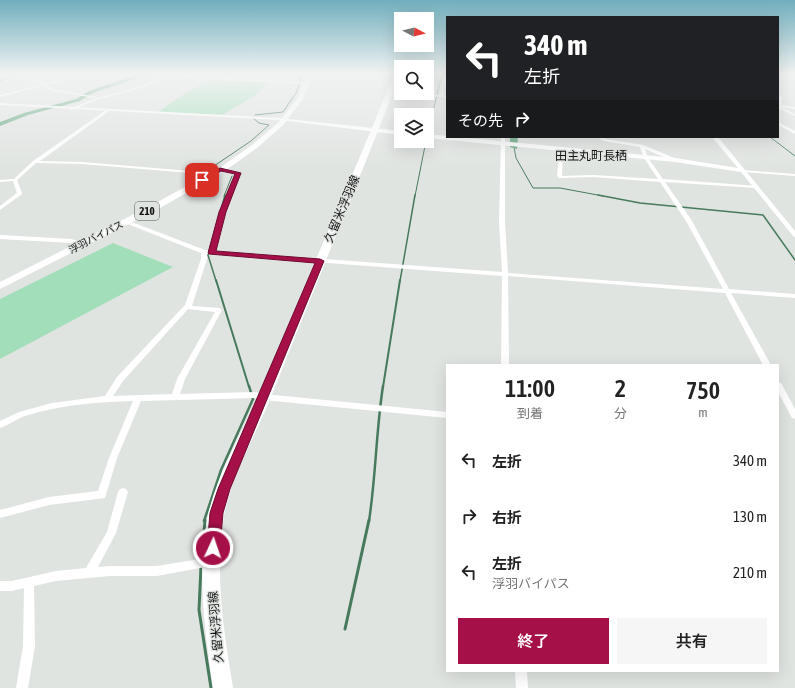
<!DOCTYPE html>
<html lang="ja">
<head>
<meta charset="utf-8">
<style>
	body { margin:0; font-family:"Asap Condensed","Noto Sans JP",sans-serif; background:#f6f6f6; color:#222; height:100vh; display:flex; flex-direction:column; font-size:15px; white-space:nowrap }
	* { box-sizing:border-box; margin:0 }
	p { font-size:13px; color:#767676 }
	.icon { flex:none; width:22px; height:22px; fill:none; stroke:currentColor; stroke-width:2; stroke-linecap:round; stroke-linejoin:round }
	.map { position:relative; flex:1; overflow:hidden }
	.side { position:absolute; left:446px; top:364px; width:333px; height:308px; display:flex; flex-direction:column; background:#fff; border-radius:0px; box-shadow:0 4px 16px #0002 }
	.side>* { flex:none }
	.hud { position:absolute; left:446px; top:16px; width:333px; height:122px; border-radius:0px; box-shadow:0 4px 16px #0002; background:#202124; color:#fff; overflow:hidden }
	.needle { width:26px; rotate:97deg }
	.tools { position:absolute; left:394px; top:12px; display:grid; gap:8px }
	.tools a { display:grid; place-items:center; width:40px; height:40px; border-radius:0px; background:#fff; box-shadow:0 4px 16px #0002; font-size:20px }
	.pin { position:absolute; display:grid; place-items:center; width:34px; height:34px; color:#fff; margin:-17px; border-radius:8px; box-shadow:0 2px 6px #0006 }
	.me { position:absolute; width:44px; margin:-22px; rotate:3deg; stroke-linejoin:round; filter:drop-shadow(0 0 3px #0008) }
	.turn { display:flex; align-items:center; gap:14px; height:84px; padding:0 12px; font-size:18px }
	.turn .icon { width:52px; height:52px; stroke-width:2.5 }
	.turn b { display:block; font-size:28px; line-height:34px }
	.then { display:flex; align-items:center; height:38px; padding:0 12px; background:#0003; gap:8px; font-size:15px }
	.eta { display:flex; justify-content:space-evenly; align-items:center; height:68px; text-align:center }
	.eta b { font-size:24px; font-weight:600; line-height:28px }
	.action { display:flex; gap:8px; margin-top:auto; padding:8px 12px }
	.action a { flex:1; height:46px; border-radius:0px; background:#a61049; color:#fff; font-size:16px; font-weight:600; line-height:46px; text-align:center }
	.action a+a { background:#f6f6f6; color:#222 }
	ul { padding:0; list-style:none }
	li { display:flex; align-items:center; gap:12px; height:56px; padding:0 12px }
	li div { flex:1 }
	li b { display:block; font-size:15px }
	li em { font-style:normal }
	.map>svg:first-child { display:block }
</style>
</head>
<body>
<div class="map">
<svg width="795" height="688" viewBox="0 0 795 688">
	<rect width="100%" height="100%" fill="#e0e4e1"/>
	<path fill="#a2deb9" d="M211,80l57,2 -12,13 -34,20 -64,-3 26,-18z
		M113,243l60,24 -173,92v-60z"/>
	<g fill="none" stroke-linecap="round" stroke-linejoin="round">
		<path stroke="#477a5c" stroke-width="1" d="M0,81l17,-7
			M300,82l1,-8
			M255,115l28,-3 13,-19 4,-10
			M427,136l15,-62
			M770,137l25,19
			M514,147l2,11 17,30h27l43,8
			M211,168l40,-27 18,-16 -10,-2 -6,-5
			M224,196l8,-20
			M415,196l11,-55"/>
		<path stroke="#477a5c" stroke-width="1.5" d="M598,195l42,8 123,12 32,45
			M216,281l-8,-26 17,-60
			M400,281l15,-86"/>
		<path stroke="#477a5c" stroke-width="2" d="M216,280l33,107
			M383,387l17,-107"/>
		<path stroke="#477a5c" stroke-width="2.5" d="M204,521l17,-51 32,-71 -4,-13
			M369,521c7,-45 7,-90 14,-135"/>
		<path stroke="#477a5c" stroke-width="3" d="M202,560l3,-40
			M201,566l-2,44 12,78
			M345,629l24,-109"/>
		<path fill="#5ea57c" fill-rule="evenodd" d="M139,74h10l-56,19 -13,8 -52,14 -28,11v-4l24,-9 52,-14 13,-8z
			M510,137h8l-1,12 -7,-2z"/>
		<path fill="#fff" fill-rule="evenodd" d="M19,74h4l-4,3 24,3 2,3 33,-9h6l-38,11 7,4 44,8 -2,1 -43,-7 -10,-5 -42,11v-2l42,-11v-2l-27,-3v-2z
			M150,74l158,8 2,1 -2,1 -140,-7 -24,10 -48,13 -24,10 -3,-1 25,-10 48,-13 21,-9 -12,-1 -2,-1z
			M444,74h3v2l-4,19h4v2l-58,-2 -2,-1 2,-1 51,2z
			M778,76l17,1v2l-17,-1z
			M778,93l5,5 -2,7 14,2v2l-14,-2 14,7v2l-17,-8 1,-10z
			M106,110l3,1 -69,50 42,1 132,11 2,1 -2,1 -132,-11 -46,-1 -19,17 5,13v1l-22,16v-4l17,-13 -4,-12 -13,1v-2l14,-1 19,-18z
			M778,122l17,9v3l-17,-9z
			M501,137h4v85l3,51 215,16 -37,-68 -26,-39 -67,-5 -34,1 -2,-2 2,-24 -1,-4h2l3,4 -1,24 31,-1 65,4 -14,-21 -4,-11 -36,-6 -7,-4h5l3,2 38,6 34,14v2h-4l-28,-12 3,9 15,21 95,7v1l-2,1 -91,-6 27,39 37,68 66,5v4l-64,-5 40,72h-8l-38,-72 -217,-17 1,89h-8l1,-89 -295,-22v5l-15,47 27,2 3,2 -37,69 -5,15 76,-2 8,2 183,18v6l-183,-18 -8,-2 -115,3 -24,57 -12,40 -56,7 -49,13v-8l49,-13 49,-6 11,-33 24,-57c-35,1 -75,4 -108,15 -9,3 -16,9 -25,12v-7l19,-9 33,-9 53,-7 12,-19 67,-71 1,-1 16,-46v-6l-76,-30v-2h4l76,29 5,1 9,-39 16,-38 -17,-3v-2h2l20,4 -15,39 -10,39 287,21 -3,-50zM188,309l27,3 -38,67 -5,15 -59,2 10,-15z
			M742,170l53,4v2l-51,-4h-2z
			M0,235l71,4 15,4 1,1 -3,2 -13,-3 -71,-4z
			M778,382l3,1 14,26v10l-3,-1 -14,-26z
			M123,488l3,1 2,3 -12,41 -18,34 12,-1h47l55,-9 4,2 1,3 -1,3 -59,11h-47l-54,5 -22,5 1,60 -7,42h-12l7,-42 1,-58 -12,3h-12v-10h12l44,-10 30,-3 21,-36 11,-40 2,-3z
			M515,671h12l1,17h-12z"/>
		<path fill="#fff" fill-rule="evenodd" d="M0,103l279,15 122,13v4l-122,-15 -279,-15z
			M427,134l248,24 63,10 -26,-31h6l77,94v6l-2,-1 -52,-64 -66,-10 -248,-24z"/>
		<path fill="#fff" fill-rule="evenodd" d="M394,74h6c-41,107 -85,212 -127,318 -16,41 -41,80 -49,124 -10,57 0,116 9,172h-20c-8,-56 -17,-116 -5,-173 10,-44 35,-83 52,-124 44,-106 91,-210 134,-317z"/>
		<path fill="#fff" fill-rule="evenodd" d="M307,74h6l-10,25 -20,26 -26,23 -31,22 -66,38 -160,81v-7l154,-78 67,-37 31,-22 27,-23 18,-23z"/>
	</g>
	<linearGradient id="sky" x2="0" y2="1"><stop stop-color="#71aebd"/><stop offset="0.43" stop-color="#f1f3f2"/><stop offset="1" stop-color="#f1f3f2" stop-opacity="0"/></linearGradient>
	<rect width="795" height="171" fill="url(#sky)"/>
	<path fill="#a61049" stroke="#6c0a2f" d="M220,168l21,5 -15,39 -10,39 104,8 4,2 -94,228 -7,24 -3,35 -2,4 -5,2 -4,-2 -2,-4 3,-35 8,-24 97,-226 -106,-9 -1,-1 11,-41 16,-38 -14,-3 -17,11 -5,-2z"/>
	<g text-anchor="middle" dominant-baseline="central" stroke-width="3" stroke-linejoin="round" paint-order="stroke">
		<g font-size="10" fill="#121413" stroke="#e0e4e1">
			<text transform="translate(96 237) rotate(-27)">浮羽バイパス</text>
		</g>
		<rect fill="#e0e4e1" stroke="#505251" stroke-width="1" x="135" y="202" width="24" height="18" rx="3"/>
		<g font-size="11" font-weight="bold" fill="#121413">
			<text x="147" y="211">210</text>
		</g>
		<g font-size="12" fill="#121413" stroke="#e0e4e1">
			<text x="591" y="156">田主丸町長栖</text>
		</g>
		<g font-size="12" fill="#121413" stroke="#e0e4e1">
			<text transform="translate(342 209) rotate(-67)">久留米浮羽線</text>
			<text transform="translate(216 627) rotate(-95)">久留米浮羽線</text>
		</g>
	</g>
</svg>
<div class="tools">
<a><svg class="needle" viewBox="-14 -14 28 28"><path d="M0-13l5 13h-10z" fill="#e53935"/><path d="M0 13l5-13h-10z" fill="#767676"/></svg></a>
<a><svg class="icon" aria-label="search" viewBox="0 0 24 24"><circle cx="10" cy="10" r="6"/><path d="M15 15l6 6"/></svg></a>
<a><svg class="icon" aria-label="layers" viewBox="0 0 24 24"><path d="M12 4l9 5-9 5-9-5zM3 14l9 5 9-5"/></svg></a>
</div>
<div class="pin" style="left:202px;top:180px;background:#d93025"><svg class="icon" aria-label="arrive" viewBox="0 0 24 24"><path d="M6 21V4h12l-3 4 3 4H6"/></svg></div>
<svg class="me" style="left:213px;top:548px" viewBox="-20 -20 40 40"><circle r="17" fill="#a61049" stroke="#fff" stroke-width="3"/><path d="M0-11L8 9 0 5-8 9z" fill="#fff"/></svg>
<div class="hud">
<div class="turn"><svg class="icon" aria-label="left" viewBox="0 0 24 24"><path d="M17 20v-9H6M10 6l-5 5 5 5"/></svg><div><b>340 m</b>左折</div></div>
<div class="then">その先<svg class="icon" aria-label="right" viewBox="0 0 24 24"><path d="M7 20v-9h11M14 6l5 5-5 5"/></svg></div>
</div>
<section class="side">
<div class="eta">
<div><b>11:00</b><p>到着</p></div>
<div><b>2</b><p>分</p></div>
<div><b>750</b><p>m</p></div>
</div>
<ul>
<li><svg class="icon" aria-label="left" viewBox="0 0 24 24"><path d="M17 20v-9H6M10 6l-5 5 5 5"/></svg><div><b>左折</b></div><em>340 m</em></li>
<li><svg class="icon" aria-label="right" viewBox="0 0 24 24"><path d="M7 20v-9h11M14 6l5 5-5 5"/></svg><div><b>右折</b></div><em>130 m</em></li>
<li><svg class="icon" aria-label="left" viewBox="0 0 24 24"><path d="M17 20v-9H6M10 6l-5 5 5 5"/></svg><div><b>左折</b><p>浮羽バイパス</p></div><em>210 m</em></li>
</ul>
<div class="action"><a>終了</a><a>共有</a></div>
</section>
</div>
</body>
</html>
